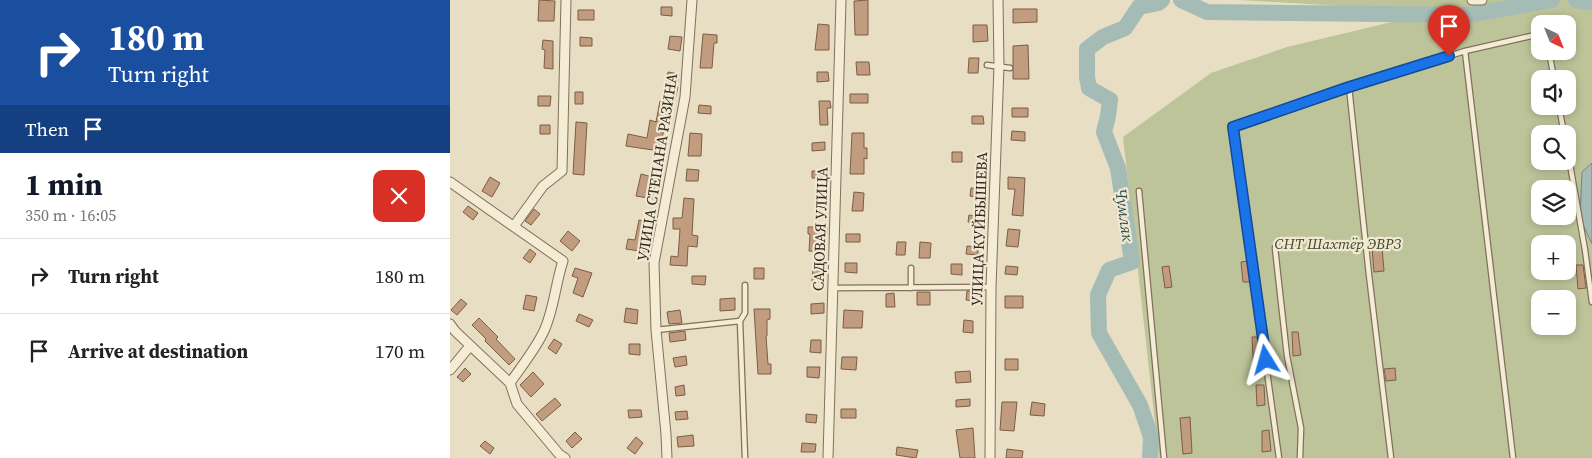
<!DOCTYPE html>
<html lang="en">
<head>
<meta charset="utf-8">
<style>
	body { margin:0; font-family:"Source Serif 4",serif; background:#f2f2f2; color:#222; height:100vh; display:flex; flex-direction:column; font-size:19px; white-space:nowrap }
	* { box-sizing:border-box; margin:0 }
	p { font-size:16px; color:#767676 }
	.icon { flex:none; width:28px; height:28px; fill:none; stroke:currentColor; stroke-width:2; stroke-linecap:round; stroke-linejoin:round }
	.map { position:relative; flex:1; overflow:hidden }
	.panel { display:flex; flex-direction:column; background:#fff; width:450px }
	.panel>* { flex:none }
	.guide { background:#1a4fa0; color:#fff; overflow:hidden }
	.needle { width:32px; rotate:137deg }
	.fabs { position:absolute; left:1081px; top:15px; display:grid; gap:10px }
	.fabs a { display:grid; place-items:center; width:45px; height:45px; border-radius:10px; background:#fff; box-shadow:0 2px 8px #0003; font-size:25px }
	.pin { position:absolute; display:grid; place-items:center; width:42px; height:42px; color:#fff; margin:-51px -21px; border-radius:50% 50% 50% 0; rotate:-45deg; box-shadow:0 0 5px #0007 }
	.pin .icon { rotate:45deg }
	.me { position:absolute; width:55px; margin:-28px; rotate:352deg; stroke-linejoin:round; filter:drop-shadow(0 0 4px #0008) }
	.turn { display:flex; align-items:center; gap:18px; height:105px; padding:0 25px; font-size:22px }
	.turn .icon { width:65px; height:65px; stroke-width:2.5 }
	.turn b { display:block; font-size:35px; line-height:42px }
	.then { display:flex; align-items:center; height:48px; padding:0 25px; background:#0003; gap:10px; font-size:19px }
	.round { display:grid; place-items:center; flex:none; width:52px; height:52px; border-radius:10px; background:#f2f2f2 }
	.overview { display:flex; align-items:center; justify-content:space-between; height:85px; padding:0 25px }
	h1 { font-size:30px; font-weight:700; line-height:38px; color:#111827 }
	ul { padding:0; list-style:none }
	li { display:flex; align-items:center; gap:15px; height:75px; padding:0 25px; border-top:1px solid #e0e0e0 }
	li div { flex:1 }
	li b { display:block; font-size:19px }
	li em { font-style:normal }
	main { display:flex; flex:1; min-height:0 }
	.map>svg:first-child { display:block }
</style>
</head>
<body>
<main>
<section class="panel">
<div class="guide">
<div class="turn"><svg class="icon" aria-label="right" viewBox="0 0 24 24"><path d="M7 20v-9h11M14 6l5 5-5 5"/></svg><div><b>180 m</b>Turn right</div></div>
<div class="then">Then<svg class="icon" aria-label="arrive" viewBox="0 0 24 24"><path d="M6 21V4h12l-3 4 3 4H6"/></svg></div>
</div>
<div class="overview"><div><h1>1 min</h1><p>350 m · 16:05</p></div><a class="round" style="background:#d93025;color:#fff"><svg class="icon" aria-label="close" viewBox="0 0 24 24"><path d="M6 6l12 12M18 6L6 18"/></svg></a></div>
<ul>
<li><svg class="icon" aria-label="right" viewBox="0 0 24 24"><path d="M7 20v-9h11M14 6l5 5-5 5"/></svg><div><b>Turn right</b></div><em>180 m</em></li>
<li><svg class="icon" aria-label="arrive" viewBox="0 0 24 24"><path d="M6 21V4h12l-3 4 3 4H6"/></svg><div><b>Arrive at destination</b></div><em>170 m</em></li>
</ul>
</section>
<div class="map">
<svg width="1142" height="458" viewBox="0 0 1142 458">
	<rect width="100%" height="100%" fill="#e8dec3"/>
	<path fill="#bdc499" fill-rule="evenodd" d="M790,0h272l-68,12z
		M1074,0h68v458h-433l-36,-321 88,-64 76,-26 109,-26zM1090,24h28v27h-28zM1090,79h28v27h-28zM1090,134h28v27h-28zM1090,189h28v27h-28zM1090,244h28v27h-28zM1090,299h28v27h-28z"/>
	<path fill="#a5bbb5" stroke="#6d8882" d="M1142,163v81l-12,-26 2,-46z"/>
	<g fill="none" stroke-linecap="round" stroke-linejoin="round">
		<path stroke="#a5bbb5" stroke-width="16" d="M731,0l26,12 262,3 83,-15
			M1126,0l16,2
			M700,458l1,-21 -11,-32 -41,-72 -1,-38 11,-25 23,-8 -14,-94 -14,-36 4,-16 2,-16 -21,-12 -2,-11v-28l16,-12 22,-9 14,-21 19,-4 4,-3"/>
	</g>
	<path fill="#c19c7e" stroke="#7c5d45" d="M89,0l16,1 -1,20h-16z
		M418,0v35h-13l-1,-34z
		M211,7h11v9l-11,-1z
		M563,9h24v13l-24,1z
		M128,10h16v10h-16z
		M368,24l11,1v25h-14z
		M523,25h14l1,16 -15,1z
		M253,34l14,1v8h-3l-2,25h-12z
		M220,36l12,1 -2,14 -12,-2z
		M130,37l12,1v8h-12z
		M93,40l10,1v28l-9,-1 1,-18 -3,-1z
		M578,45l1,34h-16v-33z
		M519,58h10l-1,15h-10z
		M406,62h13l1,13h-13z
		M218,72l11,2 -2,13h1l-6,24 -5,-1 -6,36 2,1 -2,6 -8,-3 -27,-4 2,-12 19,4 3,-18 6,2 4,-21 3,1z
		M367,72h11l1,9 -12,1z
		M125,92h8v12h-8z
		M400,94h18v9h-18z
		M88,96h13l-1,10h-12z
		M369,101h11l1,7h-4l1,17h-8z
		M249,105l12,1v8l-13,-1z
		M562,108h16v9h-16z
		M522,116h11l1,8h-12z
		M126,122l11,1 -3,52 -11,-1z
		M90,125h10v9h-10z
		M562,131l13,1v9l-14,-1z
		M240,133l12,1 -1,22h-13z
		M402,133h12v15h3v11l-3,-1v16h-14z
		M375,142v8l-13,1v-8z
		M502,152h10v10h-10z
		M237,169l12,1 -1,11h-12z
		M362,171h12v7h-12z
		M191,174l15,4 -2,12h2l-2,9 -18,-3z
		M40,177l10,6 -8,14 -10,-6z
		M558,177l17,1 -2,38 -11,-1 3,-26h-7z
		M521,188l12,1 -1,9 -12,-2z
		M404,192l10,1 -1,18h-11z
		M234,198l10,1 -2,36 6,1 -1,11 -9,-1 -1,20 -17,-1 1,-9 7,1 2,-28h-7v-11h9z
		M18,206l10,7 -5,7 -10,-8z
		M84,209l6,5 -9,11 -6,-4z
		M519,215l13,2 -1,7 -13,-2z
		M189,220l10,2 -4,19 3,1 -2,10 -20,-3 2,-10 7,1z
		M358,227h19v7h-5l-1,18 -12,-1 1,-17h-2z
		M558,229l12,1 -2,17 -12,-1z
		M118,231l12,10 -8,10 -12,-10z
		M396,234h14v8h-14z
		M447,242h9l-1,13h-9z
		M470,242l11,1 -1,15h-11z
		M517,246l11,1v8l-12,-1z
		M932,247l2,24 -10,1 -2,-24z
		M80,249l6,5 -6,9 -7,-5z
		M798,261l2,21h-7l-2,-20z
		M395,263h12v10l-12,-1z
		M501,264h11v11l-11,-1z
		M1126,265h7l3,23 -8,1z
		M556,266l12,1 -1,8 -12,-1z
		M719,266l3,21 -7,1 -3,-21z
		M125,268l17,5 -9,24 -10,-4 5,-15 -6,-2z
		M304,268h10v11h-10z
		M363,268h9v14h-10z
		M242,276h14l-1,9 -13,-1z
		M517,291h9l-1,10 -9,-1z
		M467,292h13v13h-13z
		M444,293l1,14h-9v-13z
		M76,295l11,2 -3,14 -11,-2z
		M555,296h18v12h-18z
		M285,298v12l-15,1v-12z
		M11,299l6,5 -10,11 -6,-5z
		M374,303v10l-13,1v-10z
		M176,308l12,2 -1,14 -13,-2z
		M304,309h16v10l-3,1v16h-1l2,28h3v10h-13z
		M230,310l2,13 -13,1 -2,-12z
		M394,310l19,1 -1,17h-19z
		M129,314l14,6 -4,7 -13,-6z
		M29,318l19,19 -2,2 19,20 -6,6 -24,-24 1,-2 -14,-14z
		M514,320l9,1v12l-10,-1z
		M235,331l1,9 -16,2 -1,-9z
		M842,332h6l3,23 -8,1z
		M802,337h6l3,38h-7z
		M104,339l8,5 -6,10 -8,-6z
		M361,340h10v13l-11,-1z
		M179,344h11v11l-11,-1z
		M236,356l1,9 -12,2 -2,-9z
		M392,357h15l-1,13 -15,-1z
		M555,359h13v11h-13z
		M357,367h13l-1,11 -12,-1z
		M15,368l6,6 -8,8 -6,-5z
		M945,368l1,12 -10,1 -2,-12z
		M520,371l1,11 -15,1 -1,-11z
		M83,372l11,12 -13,13 -11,-12z
		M234,385l1,10 -9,1 -1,-9z
		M806,385h8l1,20 -8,1z
		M105,398l6,7 -19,16 -6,-7z
		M520,399v7l-14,1v-7z
		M552,402h15l-3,29 -14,-1z
		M582,402l13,2 -1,12 -14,-1z
		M391,409h15v9h-15z
		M178,410h13l1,7 -13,1z
		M237,411l1,8 -12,1 -1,-8z
		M356,414l11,1 -1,8 -10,-1z
		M740,417l2,36 -9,1 -3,-36z
		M523,428l2,30h-15l-4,-28z
		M819,430l2,21 -9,1v-21z
		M125,432l7,7 -10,9 -6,-7z
		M243,435l1,11 -16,1 -1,-10z
		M186,437l7,6 -8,11 -8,-6z
		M35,441l9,7 -4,6 -10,-8z
		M352,443l14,1 -1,8h-14z
		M447,447l21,3 -2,8 -20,-3z
		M557,449l16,2 -1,7h-16z"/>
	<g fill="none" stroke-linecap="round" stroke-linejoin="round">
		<g stroke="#80705c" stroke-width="7">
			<path id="lane" d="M1015,51l48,407
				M1099,51l5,28
				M537,65l23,3
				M899,87l20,188 22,183
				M1109,106l5,28
				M1118,153l17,97 7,52
				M689,191l25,267
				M825,248l12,108 14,72 -1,30
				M461,268v20
				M383,288l158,-1
				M290,321l5,-8v-28
				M206,330l84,-9 5,137
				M829,458l-46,-331 116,-40 116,-36 75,-17"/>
		</g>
		<g stroke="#80705c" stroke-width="11">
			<path id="street" d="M1022,0h10
				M0,182l113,79c-8,24 -9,50 -20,72 -9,18 -22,34 -33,50
				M64,226l29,-40 19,-15 4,-171
				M0,324l5,7 55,52 7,21 42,50 6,4
				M0,370l20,-24
				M217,458l-1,-24 -10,-104 -2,-67 31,-166 7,-97
				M378,458l13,-458
				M540,458l1,-171 8,-221 -1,-66"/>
		</g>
		<use href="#lane" stroke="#f4ecd5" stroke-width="4.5"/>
		<use href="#street" stroke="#f4ecd5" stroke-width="9"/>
	</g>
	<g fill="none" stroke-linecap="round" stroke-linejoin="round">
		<g stroke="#114b97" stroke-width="12">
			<path id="route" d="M816,360l-33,-233 116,-40 100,-31"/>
		</g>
		<use href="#route" stroke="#1a73e8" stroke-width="9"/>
	</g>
	<g text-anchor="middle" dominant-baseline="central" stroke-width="4.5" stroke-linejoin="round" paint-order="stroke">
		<g font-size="15" fill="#31281e" stroke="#f0e8d2">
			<text transform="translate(207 167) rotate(-81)">УЛИЦА СТЕПАНА РАЗИНА</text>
			<text transform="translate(370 229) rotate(-88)">САДОВАЯ УЛИЦА</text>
			<text transform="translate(529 229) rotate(-88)">УЛИЦА КУЙБЫШЕВА</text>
		</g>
		<g font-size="15" font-style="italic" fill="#414b28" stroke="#f0e8d2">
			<text x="888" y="243">СНТ Шахтёр ЭВРЗ</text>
		</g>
		<g font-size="16" font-style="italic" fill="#304f4e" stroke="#f0e8d2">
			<text transform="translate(675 215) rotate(82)">Чумляк</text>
		</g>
	</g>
</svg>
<div class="fabs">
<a><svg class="needle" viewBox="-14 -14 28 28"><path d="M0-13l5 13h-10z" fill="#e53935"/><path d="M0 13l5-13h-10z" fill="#767676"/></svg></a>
<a><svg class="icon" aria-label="sound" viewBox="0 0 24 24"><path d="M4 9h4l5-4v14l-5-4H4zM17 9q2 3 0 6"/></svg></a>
<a><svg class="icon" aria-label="search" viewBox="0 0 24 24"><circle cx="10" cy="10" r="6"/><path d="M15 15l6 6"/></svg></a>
<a><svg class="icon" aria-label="layers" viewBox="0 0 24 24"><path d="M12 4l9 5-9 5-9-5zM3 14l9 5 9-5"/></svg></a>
<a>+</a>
<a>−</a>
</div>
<div class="pin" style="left:999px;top:56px;background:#d93025"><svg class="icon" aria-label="arrive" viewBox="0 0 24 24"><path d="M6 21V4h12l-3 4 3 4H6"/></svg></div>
<svg class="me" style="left:816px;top:360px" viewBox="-20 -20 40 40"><path d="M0-17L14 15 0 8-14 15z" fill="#1a73e8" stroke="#fff" stroke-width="4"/></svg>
</div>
</main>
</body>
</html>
